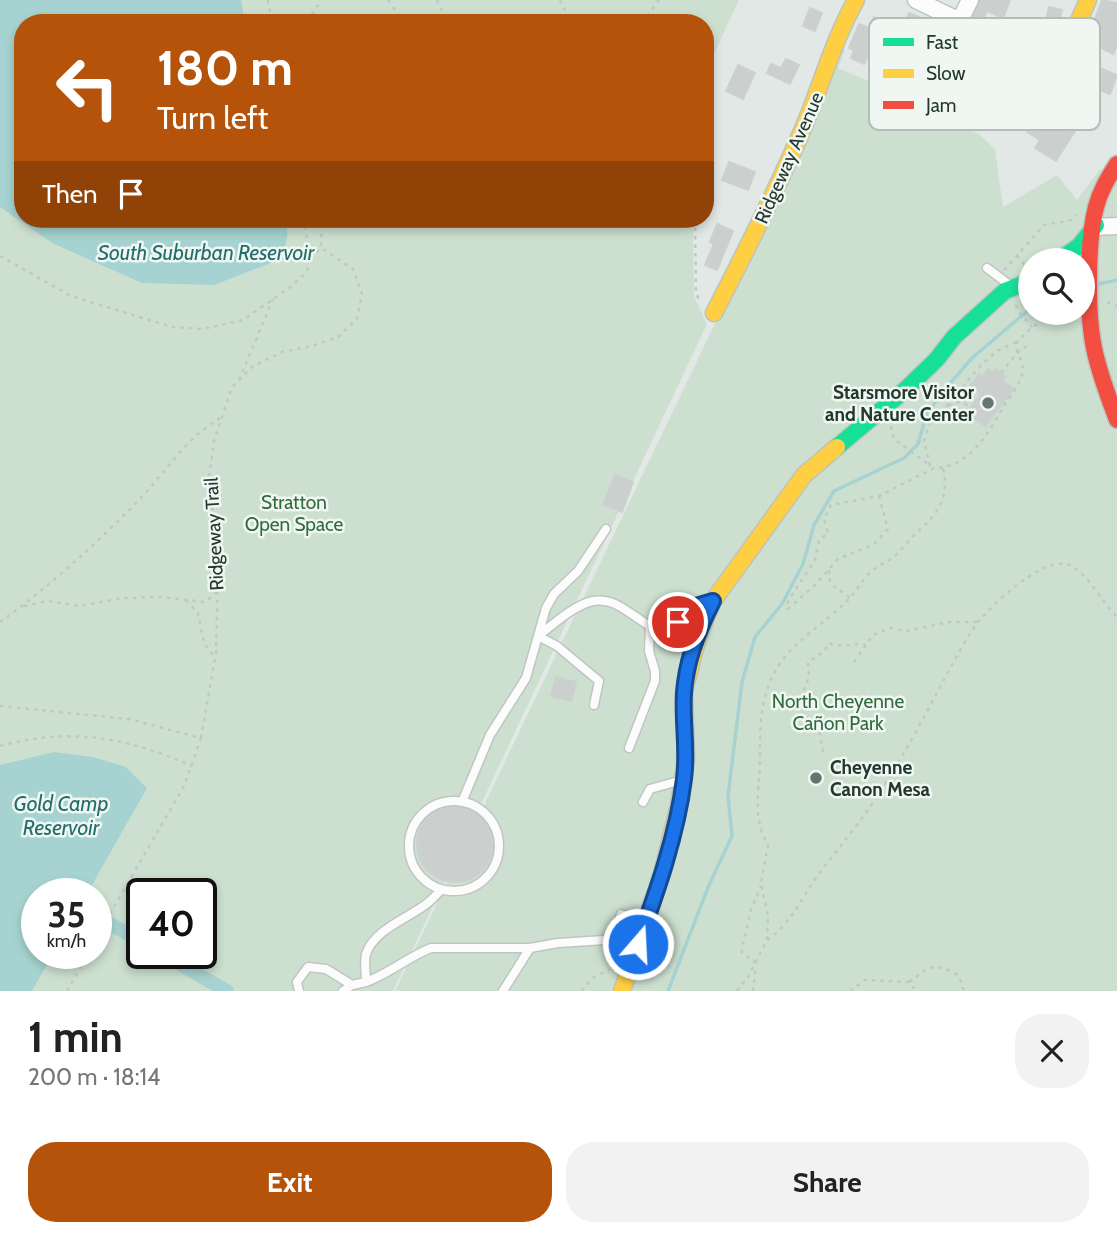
<!DOCTYPE html>
<html lang="en">
<head>
<meta charset="utf-8">
<style>
	body { margin:0; font-family:Cabin,sans-serif; background:#f2f2f2; color:#222; height:100vh; display:flex; flex-direction:column; font-size:26px; white-space:nowrap }
	* { box-sizing:border-box; margin:0 }
	p { font-size:23px; color:#767676 }
	.icon { flex:none; width:38px; height:38px; fill:none; stroke:currentColor; stroke-width:2; stroke-linecap:round; stroke-linejoin:round }
	.map { position:relative; height:991px; overflow:hidden }
	.side { display:flex; flex-direction:column; background:#fff; flex:1 }
	.side>* { flex:none }
	.banner { position:absolute; left:14px; top:14px; width:700px; height:214px; border-radius:28px; box-shadow:0 4px 10px #0003; background:#b45309; color:#fff; overflow:hidden }
	.tools { position:absolute; left:1018px; top:248px; display:grid; gap:14px }
	.tools a { display:grid; place-items:center; width:77px; height:77px; border-radius:50%; background:#fff; box-shadow:0 4px 10px #0003; font-size:35px }
	.speed { position:absolute; left:21px; top:878px; display:flex; gap:14px; font-size:35px; font-weight:700; text-align:center }
	.speed>* { display:grid; place-content:center; width:91px; height:91px; border-radius:50%; background:#fff; box-shadow:0 4px 10px #0003; line-height:1 }
	.speed small { font-size:18px; font-weight:400 }
	.speed .limit { border:4px solid #111; border-radius:10px; background:#fff; color:#111 }
	.pin { position:absolute; display:grid; place-items:center; width:60px; height:60px; color:#fff; margin:-30px; border:4px solid #fff; border-radius:50%; box-shadow:0 2px 7px #0007 }
	.me { position:absolute; width:77px; margin:-38px; rotate:19deg; stroke-linejoin:round; filter:drop-shadow(0 0 5px #0008) }
	.turn { display:flex; align-items:center; gap:24px; height:147px; padding:0 28px; font-size:32px }
	.turn .icon { width:91px; height:91px; stroke-width:2.5 }
	.turn b { display:block; font-size:49px; line-height:60px }
	.then { display:flex; align-items:center; height:66px; padding:0 28px; background:#0003; gap:14px; font-size:26px }
	.round { display:grid; place-items:center; flex:none; width:74px; height:74px; border-radius:28px; background:#f2f2f2 }
	.overview { display:flex; align-items:center; justify-content:space-between; height:119px; padding:0 28px }
	h1 { font-size:42px; font-weight:700; line-height:52px }
	.button { display:flex; gap:14px; margin-top:auto; padding:14px 28px }
	.button a { flex:1; height:80px; border-radius:28px; background:#b45309; color:#fff; font-size:28px; font-weight:700; line-height:80px; text-align:center }
	.button a+a { background:#f2f2f2; color:#222 }
	.map>svg:first-child { display:block }
</style>
</head>
<body>
<div class="map">
<svg width="1117" height="991" viewBox="0 0 1117 991">
	<rect width="100%" height="100%" fill="#e2e8e5"/>
	<path fill="#cde0d0" fill-rule="evenodd" d="M0,0h739l-34,73v-50h-682v196h670l1,77 13,28 -314,667h-393zM37,894h59v60h-59zM142,894h59v60h-59z
		M840,47l5,3 -7,18 38,16 6,-12 46,21 -7,16 58,25 16,15 8,58 54,-32 20,25 23,-31 17,8v814h-722l325,-678zM1031,261h52v52h-52z"/>
	<path fill="#a6d3d1" d="M0,0h241l4,23h-222v196h261c7,14 2,28 -5,41l-65,25 -72,-2 -90,-40 -52,-36z
		M54,752l39,5 33,10 21,21 -60,106h-50v60h16l-21,37h-32v-226z"/>
	<g fill="none" stroke-linecap="round" stroke-linejoin="round">
		<path stroke="#a6d3d1" stroke-width="3.5" d="M1099,284l18,-4
			M668,991l41,-106 23,-49 -4,-40 14,-114 13,-45 27,-33 21,-40 11,-39 20,-34 70,-33 14,-14 9,-31 26,-33 19,-22 59,-50"/>
		<path stroke="#a6d3d1" stroke-width="14" d="M96,916l46,26
			M162,954l65,37"/>
	</g>
	<path fill="#cbd0ce" stroke="#cbd1ce" stroke-width="2" d="M980,0h30l-7,18 -16,-7 -10,21 13,6 -9,19 -9,-4 -10,25 16,7 -10,26 -34,-16z
		M1102,0l15,3v43l-4,8 -26,-13z
		M1049,7l13,3 -2,9 4,1 -13,45 -23,-9 7,-18 6,2z
		M810,8l12,5 -7,18 -12,-5z
		M909,13l20,8 -6,17 -3,-2 -6,13 -27,-11 -10,22 -9,-4 -4,8 -13,-6 3,-8 -5,-2 10,-24 10,4 5,-11 28,13z
		M786,59l13,6 -9,19 -23,-11 4,-9 10,4z
		M1090,64l27,11 -7,19 -15,-6 -15,30 2,2 -26,41 -21,-13 5,-8 -13,-8 19,-30 8,3 1,-2 17,10 14,-29 -3,-1z
		M738,65l17,8 -12,26 -17,-8z
		M729,162l26,10 -7,18 -26,-10z
		M717,224l16,7 -16,39 -12,-5 9,-21 -4,-2z
		M988,369l5,4 3,-4 10,8 -3,4 11,8 -29,37 -18,-14 14,-18 -11,-8 9,-12 3,3z
		M615,475l18,7 -11,30 -19,-8z
		M556,677l20,5 -5,19 -20,-5z
		M417 844a38 38 0 1 1 76 0a38 38 0 1 1-76 0Z"/>
	<g fill="none" stroke-linecap="round" stroke-linejoin="round">
		<g stroke="#bfc5c2" stroke-width="11">
			<path id="lane" d="M987,268l24,18
				M594,705l5,-24 -42,-35 -19,-10c16,-12 36,-31 55,-35 31,-6 49,33 75,27 13,-3 25,-20 40,-26
				M629,748l26,-67v-10l-6,-20 1,-25
				M409 846a45 45 0 1 1 90 0a45 45 0 1 1-90 0Z
				M462,802l28,-67 36,-57 20,-70 8,-14 24,-23 28,-42
				M643,802l7,-13 32,-9
				M441,890c-5,5 -10,11 -16,15 -19,14 -51,25 -59,49 -2,9 0,19 0,28 24,-9 42,-25 65,-34h99l28,-5 47,-3 11,-11 5,-15 23,6
				M299,991l-2,-9 11,-15 18,2 26,16
				M343,991l9,-6 14,-3
				M503,991l27,-43"/>
		</g>
		<g stroke="#bfc5c2" stroke-width="19">
			<path id="street" d="M916,0l44,21
				M921,98l49,-98
				M1094,227l23,-1"/>
		</g>
		<g stroke="#bdc4c0" stroke-width="19">
			<path id="fast" d="M1058,261l21,-15 17,-21
				M837,447l68,-57 32,-31 17,-22 51,-46 18,-7"/>
		</g>
		<g stroke="#bdc4c0" stroke-width="19">
			<path id="slow" d="M1060,82l17,-57 11,-25
				M714,313c32,-62 64,-125 91,-189 17,-41 29,-85 51,-124
				M622,991l40,-117 17,-69 7,-45 -2,-69 15,-57 14,-33 91,-126 33,-28"/>
		</g>
		<g stroke="#bdc4c0" stroke-width="19">
			<path id="jam" d="M1117,164c-9,14 -17,27 -21,43 -9,33 -9,108 -2,141 5,25 14,48 23,72"/>
		</g>
		<path stroke="#c0c8c3" stroke-width="2.5" stroke-dasharray="3.5 5" stroke-linecap="butt" d="M268,0l4,23
			M388,0l16,23
			M437,0l10,23
			M560,0l11,23
			M311,23l1,-9 10,-14
			M642,23l17,-23
			M695,219l1,74 4,9
			M1017,255l8,11
			M0,256l71,40 101,31 31,2 40,-9 46,-32 18,-16 3,-14 -6,-39
			M310,258l11,-10
			M1004,270l40,-45 28,-5 4,-5
			M1107,302l10,4
			M1016,305l1,5 15,17
			M1001,373l16,-20 13,-9
			M239,380l34,-81
			M960,392l2,7 5,5
			M948,405l10,-3 12,4
			M891,426l3,13 35,26
			M930,466l-6,-25 7,-22 17,-14 32,-39 17,-15 19,-9
			M879,496l9,33 -15,16 -35,14 -21,24 -29,26v-8l27,-41 4,-20 9,-7 -4,-14 7,-14 48,-9 55,-28c36,0 54,-35 70,-62 11,-18 28,-33 13,-53v-11l15,-15 29,-14
			M829,570l1,13 20,15
			M186,600l12,13 6,30 11,15
			M24,606l24,-5 30,5 46,-8 35,-1 46,5 13,-11
			M0,622c49,-35 96,-78 138,-121 27,-28 50,-66 84,-84
			M854,662l19,-27 17,-7 16,3 44,-9h28
			M0,706l129,13 72,19 -17,48 -88,152
			M201,738l15,-85 2,-85 -9,-91 5,-36 18,-54 20,-20 30,-15 30,-6 26,-9 19,-18 5,-25 -9,-25 -32,-21 1,-29
			M0,746c70,-19 126,-9 192,20
			M823,752l-10,-59 -9,-4 5,-12 -1,-15 16,-10 5,-9c13,5 23,0 36,1
			M767,940c24,-16 33,-40 49,-62 21,-29 45,-56 64,-86 24,-37 45,-77 66,-116 10,-18 20,-39 33,-55 16,-19 61,-62 87,-57 18,3 37,40 51,53
			M756,963l-14,-10v-4l9,-39 10,-24
			M909,982c22,-16 25,-21 50,-6l5,15
			M67,991l21,-37
			M582,991l9,-12 19,-10
			M737,991l11,-14 19,-37 1,-25 -7,-31 7,-39c-16,-28 -9,-52 -8,-83 0,-34 -1,-67 19,-97 18,-27 48,-43 70,-66 8,-9 14,-21 24,-29 5,-4 12,-7 18,-11 8,-6 15,-15 22,-23 23,-21 37,-34 30,-68
			M753,991l3,-25
			M850,991l15,-11 44,2 7,9"/>
		<use href="#lane" stroke="#fbfcfb" stroke-width="8"/>
		<use href="#street" stroke="#fbfcfb" stroke-width="16"/>
		<use href="#fast" stroke="#16e098" stroke-width="16"/>
		<use href="#slow" stroke="#ffcf43" stroke-width="16"/>
		<use href="#jam" stroke="#f24e42" stroke-width="16"/>
	</g>
	<g fill="none" stroke-linecap="round" stroke-linejoin="round">
		<g stroke="#114b97" stroke-width="18">
			<path id="route" d="M638,944c19,-53 39,-109 46,-165 4,-29 -2,-58 0,-86 2,-31 15,-65 29,-92l-17,5 -18,16"/>
		</g>
		<use href="#route" stroke="#1a73e8" stroke-width="12"/>
	</g>
	<g fill="#66766e" stroke="#f0f7f2" stroke-width="2.5">
		<circle cx="988" cy="403" r="7"/>
		<circle cx="816" cy="778" r="7"/>
	</g>
	<g text-anchor="middle" dominant-baseline="central" stroke-width="5" stroke-linejoin="round" paint-order="stroke">
		<g font-size="19" fill="#23382e" stroke="#f0f7f2">
			<text transform="translate(789 158) rotate(-66)">Ridgeway Avenue</text>
			<text transform="translate(214 534) rotate(-93)">Ridgeway Trail</text>
		</g>
		<g font-size="19" font-weight="bold" fill="#23382e" stroke="#f0f7f2" text-anchor="end">
			<text x="974" y="392">Starsmore Visitor<tspan x="974" dy="22">and Nature Center</tspan></text>
			<text x="830" y="767" text-anchor="start">Cheyenne<tspan x="830" dy="22">Canon Mesa</tspan></text>
		</g>
		<g font-size="19" fill="#316b3c" stroke="#f0f7f2">
			<text x="294" y="502">Stratton<tspan x="294" dy="22">Open Space</tspan></text>
			<text x="838" y="701">North Cheyenne<tspan x="838" dy="22">Cañon Park</tspan></text>
		</g>
		<g font-size="21" font-style="italic" fill="#236e6d" stroke="#f0f7f2">
			<text x="206" y="252">South Suburban Reservoir</text>
			<text x="61" y="803">Gold Camp<tspan x="61" dy="24">Reservoir</tspan></text>
		</g>
	</g>
	<rect x="869" y="18" width="231" height="112" rx="10" fill="#f0f7f2" stroke="#b2beb7" stroke-width="2"/>
	<rect x="883" y="38" width="31" height="8" fill="#16e098"/>
	<rect x="883" y="69" width="31" height="9" fill="#ffcf43"/>
	<rect x="883" y="101" width="31" height="8" fill="#f24e42"/>
	<g font-size="19" fill="#23382e">
		<text x="926" y="49">Fast</text>
		<text x="926" y="80">Slow</text>
		<text x="926" y="112">Jam</text>
	</g>
</svg>
<div class="tools">
<a><svg class="icon" aria-label="search" viewBox="0 0 24 24"><circle cx="10" cy="10" r="6"/><path d="M15 15l6 6"/></svg></a>
</div>
<div class="speed"><div>35<small>km/h</small></div><div class="limit">40</div></div>
<div class="pin" style="left:678px;top:622px;background:#d93025"><svg class="icon" aria-label="arrive" viewBox="0 0 24 24"><path d="M6 21V4h12l-3 4 3 4H6"/></svg></div>
<svg class="me" style="left:638px;top:944px" viewBox="-20 -20 40 40"><circle r="17" fill="#1a73e8" stroke="#fff" stroke-width="3"/><path d="M0-11L8 9 0 5-8 9z" fill="#fff"/></svg>
<div class="banner">
<div class="turn"><svg class="icon" aria-label="left" viewBox="0 0 24 24"><path d="M17 20v-9H6M10 6l-5 5 5 5"/></svg><div><b>180 m</b>Turn left</div></div>
<div class="then">Then<svg class="icon" aria-label="arrive" viewBox="0 0 24 24"><path d="M6 21V4h12l-3 4 3 4H6"/></svg></div>
</div>
</div>
<section class="side">
<div class="overview"><div><h1>1 min</h1><p>200 m · 18:14</p></div><a class="round"><svg class="icon" aria-label="close" viewBox="0 0 24 24"><path d="M6 6l12 12M18 6L6 18"/></svg></a></div>
<div class="button"><a>Exit</a><a>Share</a></div>
</section>
</body>
</html>
